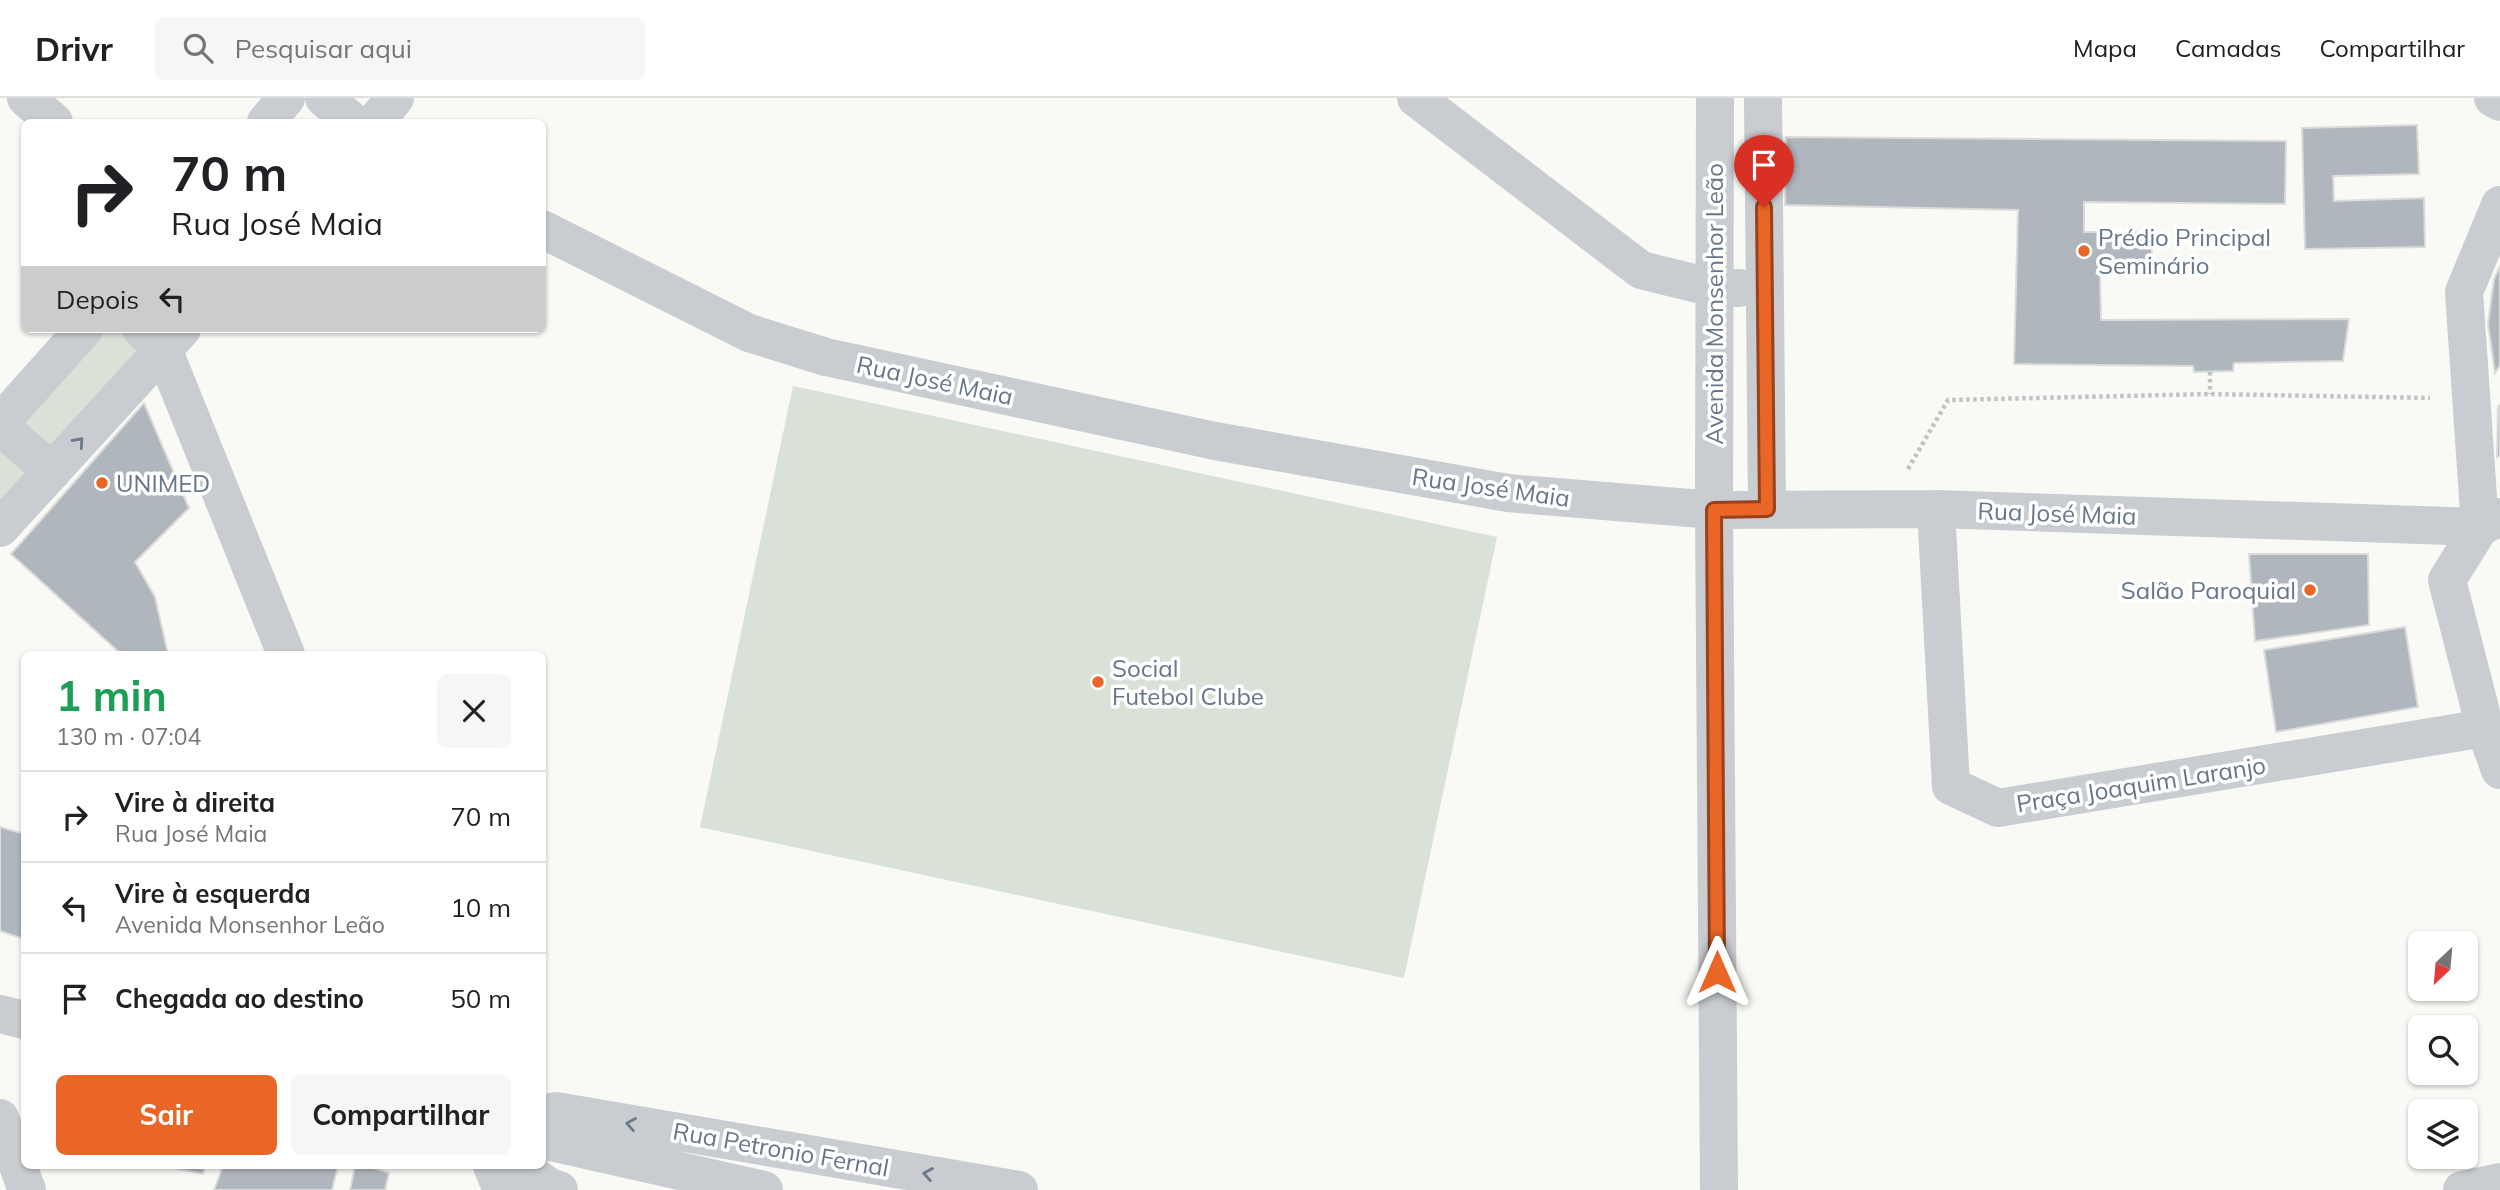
<!DOCTYPE html>
<html lang="pt">
<head>
<meta charset="utf-8">
<style>
	body { margin:0; font-family:Mulish,sans-serif; background:#f6f6f6; color:#202124; height:100vh; display:flex; flex-direction:column; font-size:26px; white-space:nowrap }
	* { box-sizing:border-box; margin:0 }
	p { font-size:23px; color:#757577 }
	.icon { flex:none; width:38px; height:38px; fill:none; stroke:currentColor; stroke-width:2; stroke-linecap:round; stroke-linejoin:round }
	.map { position:relative; flex:1; overflow:hidden }
	.panel { position:absolute; left:21px; top:553px; width:525px; height:518px; display:flex; flex-direction:column; background:#fff; border-radius:10px; box-shadow:0 2px 5px #0004 }
	.panel>* { flex:none }
	.banner { position:absolute; left:21px; top:21px; width:525px; height:214px; border-radius:10px; box-shadow:0 2px 5px #0004; background:#fff; color:#202124; overflow:hidden }
	.needle { width:46px; rotate:206deg }
	.buttons { position:absolute; left:2408px; top:833px; display:grid; gap:14px }
	.buttons a { display:grid; place-items:center; width:70px; height:70px; border-radius:10px; background:#fff; box-shadow:0 2px 5px #0004; font-size:35px }
	.pin { position:absolute; display:grid; place-items:center; width:60px; height:60px; color:#fff; margin:-72px -30px; border-radius:50% 50% 50% 0; rotate:-45deg; box-shadow:0 0 7px #0007 }
	.pin .icon { rotate:45deg }
	.me { position:absolute; width:77px; margin:-38px; rotate:0deg; stroke-linejoin:round; filter:drop-shadow(0 0 5px #0008) }
	.turn { display:flex; align-items:center; gap:24px; height:147px; padding:0 35px; font-size:32px }
	.turn .icon { width:91px; height:91px; stroke-width:2.5 }
	.turn b { display:block; font-size:49px; line-height:60px }
	.then { display:flex; align-items:center; height:66px; padding:0 35px; background:#0003; gap:14px; font-size:26px }
	.round { display:grid; place-items:center; flex:none; width:74px; height:74px; border-radius:10px; background:#f6f6f6 }
	.headline { display:flex; align-items:center; justify-content:space-between; height:119px; padding:0 35px }
	h1 { font-size:42px; font-weight:700; line-height:52px; color:#1e9e55 }
	.button { display:flex; gap:14px; margin-top:auto; padding:14px 35px }
	.button a { flex:1; height:80px; border-radius:10px; background:#ea6626; color:#fff; font-size:28px; font-weight:700; line-height:80px; text-align:center }
	.button a+a { background:#f6f6f6; color:#202124 }
	ul { padding:0; list-style:none }
	li { display:flex; align-items:center; gap:21px; height:91px; padding:0 35px; border-top:2px solid #e0e0e0 }
	li div { flex:1 }
	li b { display:block; font-size:26px }
	li em { font-style:normal }
	header { display:flex; align-items:center; gap:42px; box-sizing:border-box; height:98px; padding:0 35px; background:#fff; border-bottom:2px solid #e0e0e0 }
	header strong { font-size:33px }
	nav { display:flex; gap:38px; margin-inline-start:auto; font-size:24px }
	.search { width:490px; height:63px; background:#f6f6f6; display:flex; align-items:center; gap:18px; box-sizing:border-box; padding:0 24px; border-radius:10px; color:#757577; font-size:26px }
	.map>svg:first-child { display:block }
</style>
</head>
<body>
<header>
<strong>Drivr</strong>
<div class="search"><svg class="icon" aria-label="search" viewBox="0 0 24 24"><circle cx="10" cy="10" r="6"/><path d="M15 15l6 6"/></svg>Pesquisar aqui</div>
<nav><a>Mapa</a><a>Camadas</a><a>Compartilhar</a></nav>
</header>
<div class="map">
<svg width="2500" height="1092" viewBox="0 0 2500 1092">
	<rect width="100%" height="100%" fill="#f9f9f6"/>
	<path fill="#dae1d7" d="M86,231h53l22,21 -109,120 -51,-45z
		M793,288l704,151 -93,441 -704,-151z
		M0,329l50,45 -50,55z"/>
	<path fill="#b0b6be" stroke="#dbdbd9" stroke-width="2" d="M2417,27l2,49 -86,2 1,25 90,-3 1,49 -120,2 -3,-121z
		M1786,39l500,4 -1,63 -201,-2v30h69l-2,38 -51,3 1,47 248,-1 -6,42 -109,2 -1,8 -39,1 -1,-6 -179,-2 4,-154 -233,-5z
		M2500,168v99l-5,8 -7,-49 6,-45z
		M144,305l45,105 -54,54 20,35 13,57h-47l-110,-100z
		M2500,307v50l-3,2 1,-51z
		M2249,456h119l1,71 -114,16z
		M2405,529l13,80 -142,25 -12,-82z
		M0,729l24,7v105l-24,-8z
		M163,1068h42l-2,8z
		M223,1068h115l-6,24h-118z
		M355,1068h12l22,7 -4,17h-35z"/>
	<g fill="none" stroke-linecap="round" stroke-linejoin="round">
		<path stroke="#c0c3c5" stroke-width="4.5" stroke-dasharray="3.5 3.5" stroke-linecap="butt" d="M2210,274v22
			M1908,371l40,-69 262,-6 220,4"/>
		<path stroke="#c9ccd0" stroke-width="38" d="M26,0l28,24
			M324,0l29,24
			M1416,0l225,172 73,18h25
			M1715,0l-1,412 5,680
			M1763,0l4,411
			M2493,0l7,4
			M266,24l20,-24
			M375,24l20,-24
			M2500,107l-36,87 16,235 -33,53 38,148 15,42
			M542,131l207,104 77,24 389,84 293,52 206,17 222,-1 544,18 20,-10
			M141,231l22,20 123,305
			M0,325l84,-94
			M0,328l52,46
			M1936,411l15,277 47,22 487,-80
			M0,430l182,-199
			M0,916l24,6
			M542,1016l14,-3 463,79
			M0,1020l27,72
			M542,1042l222,50
			M492,1068l10,24
			M521,1068l28,21 10,3
			M2462,1092l38,-8"/>
	</g>
	<defs><path id="oneway-chevron" d="M-2-3.5L2.5 0L-2 3.5" fill="none" stroke-width="1.6" stroke-linecap="round" stroke-linejoin="round" transform="scale(1.75)"/></defs>
	<g stroke="#6c7a8d">
		<use href="#oneway-chevron" transform="translate(79 344) rotate(-48)"/>
		<use href="#oneway-chevron" transform="translate(631 1026) rotate(-170)"/>
		<use href="#oneway-chevron" transform="translate(928 1076) rotate(-170)"/>
	</g>
	<g fill="none" stroke-linecap="round" stroke-linejoin="round">
		<g stroke="#984219" stroke-width="18">
			<path id="route" d="M1717,874l-3,-462 53,-1 -3,-302"/>
		</g>
		<use href="#route" stroke="#ea6626" stroke-width="12"/>
	</g>
	<g fill="#ea6626" stroke="#fff" stroke-width="2.5">
		<circle cx="2084" cy="153" r="7"/>
		<circle cx="102" cy="385" r="7"/>
		<circle cx="2310" cy="492" r="7"/>
		<circle cx="1098" cy="584" r="7"/>
	</g>
	<g text-anchor="middle" dominant-baseline="central" stroke-width="7" stroke-linejoin="round" paint-order="stroke">
		<g font-size="24" fill="#677689" stroke="#fff" text-anchor="start">
			<text x="2098" y="139">Prédio Principal<tspan x="2098" dy="28">Seminário</tspan></text>
			<text x="116" y="385">UNIMED</text>
			<text x="2296" y="492" text-anchor="end">Salão Paroquial</text>
			<text x="1112" y="570">Social<tspan x="1112" dy="28">Futebol Clube</tspan></text>
		</g>
		<g font-size="24" fill="#677689" stroke="#fff">
			<text transform="translate(1714 206) rotate(-90)">Avenida Monsenhor Leão</text>
			<text transform="translate(935 282) rotate(12)">Rua José Maia</text>
			<text transform="translate(1491 389) rotate(8)">Rua José Maia</text>
			<text transform="translate(2057 415) rotate(2)">Rua José Maia</text>
			<text transform="translate(2141 686) rotate(-9)">Praça Joaquim Laranjo</text>
			<text transform="translate(781 1051) rotate(10)">Rua Petronio Fernal</text>
		</g>
	</g>
</svg>
<div class="buttons">
<a><svg class="needle" viewBox="-14 -14 28 28"><path d="M0-13l5 13h-10z" fill="#e53935"/><path d="M0 13l5-13h-10z" fill="#757577"/></svg></a>
<a><svg class="icon" aria-label="search" viewBox="0 0 24 24"><circle cx="10" cy="10" r="6"/><path d="M15 15l6 6"/></svg></a>
<a><svg class="icon" aria-label="layers" viewBox="0 0 24 24"><path d="M12 4l9 5-9 5-9-5zM3 14l9 5 9-5"/></svg></a>
</div>
<div class="pin" style="left:1764px;top:109px;background:#d93025"><svg class="icon" aria-label="arrive" viewBox="0 0 24 24"><path d="M6 21V4h12l-3 4 3 4H6"/></svg></div>
<svg class="me" style="left:1717px;top:874px" viewBox="-20 -20 40 40"><path d="M0-17L14 15 0 8-14 15z" fill="#ea6626" stroke="#fff" stroke-width="4"/></svg>
<div class="banner">
<div class="turn"><svg class="icon" aria-label="right" viewBox="0 0 24 24"><path d="M7 20v-9h11M14 6l5 5-5 5"/></svg><div><b>70 m</b>Rua José Maia</div></div>
<div class="then">Depois<svg class="icon" aria-label="left" viewBox="0 0 24 24"><path d="M17 20v-9H6M10 6l-5 5 5 5"/></svg></div>
</div>
<section class="panel">
<div class="headline"><div><h1>1 min</h1><p>130 m · 07:04</p></div><a class="round"><svg class="icon" aria-label="close" viewBox="0 0 24 24"><path d="M6 6l12 12M18 6L6 18"/></svg></a></div>
<ul>
<li><svg class="icon" aria-label="right" viewBox="0 0 24 24"><path d="M7 20v-9h11M14 6l5 5-5 5"/></svg><div><b>Vire à direita</b><p>Rua José Maia</p></div><em>70 m</em></li>
<li><svg class="icon" aria-label="left" viewBox="0 0 24 24"><path d="M17 20v-9H6M10 6l-5 5 5 5"/></svg><div><b>Vire à esquerda</b><p>Avenida Monsenhor Leão</p></div><em>10 m</em></li>
<li><svg class="icon" aria-label="arrive" viewBox="0 0 24 24"><path d="M6 21V4h12l-3 4 3 4H6"/></svg><div><b>Chegada ao destino</b></div><em>50 m</em></li>
</ul>
<div class="button"><a>Sair</a><a>Compartilhar</a></div>
</section>
</div>
</body>
</html>
